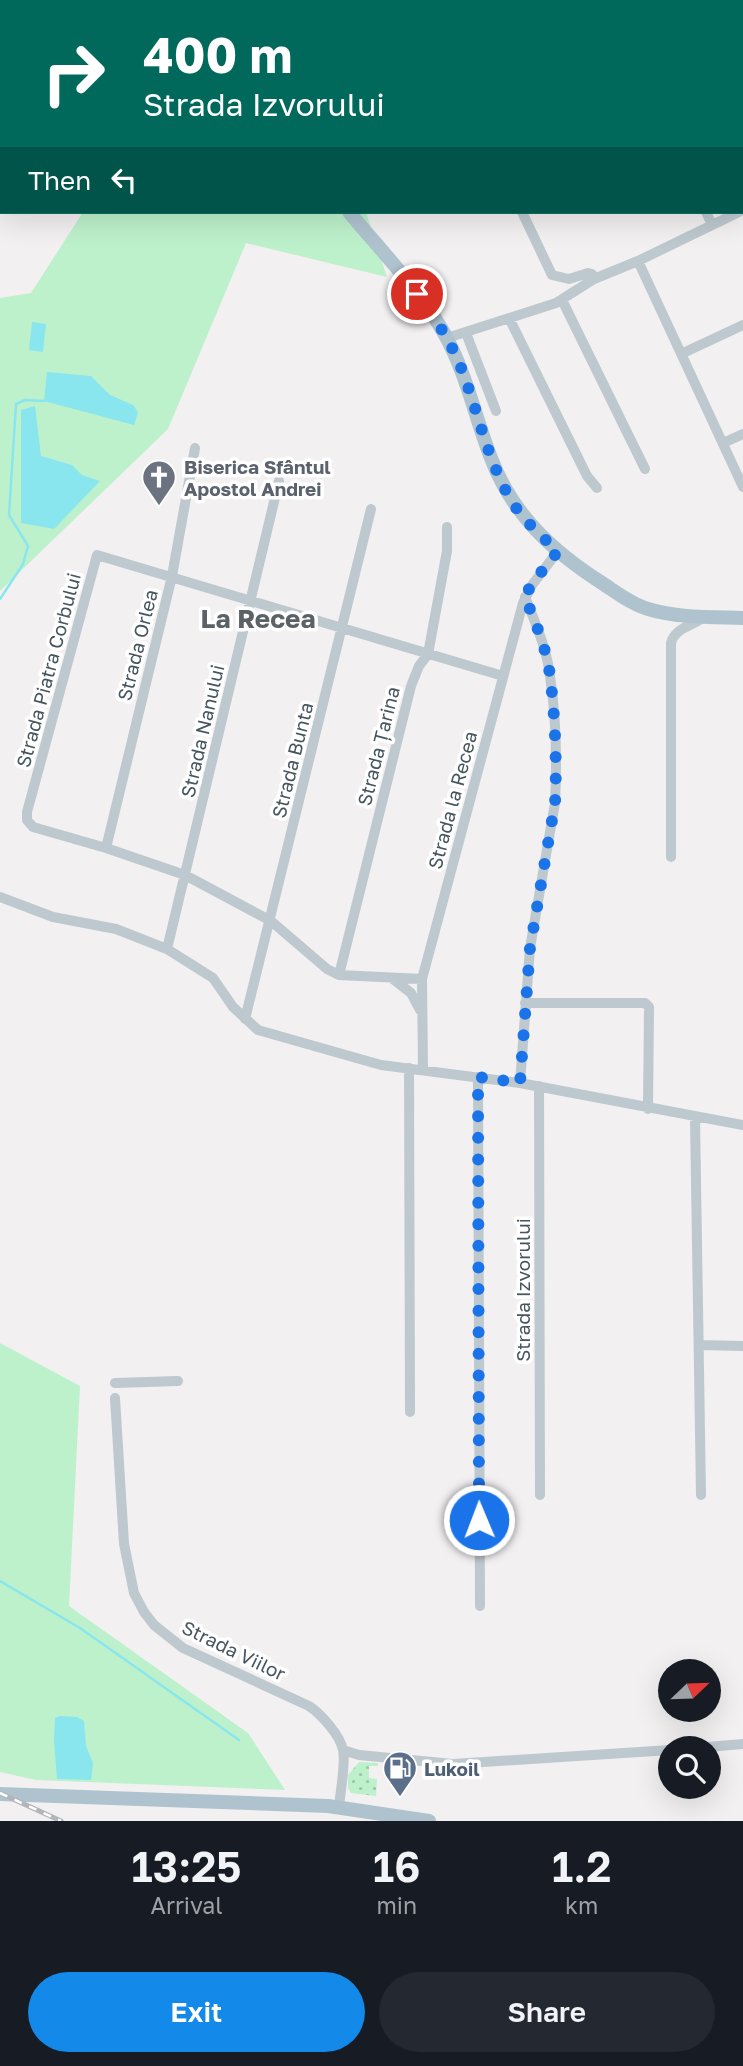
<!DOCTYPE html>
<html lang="en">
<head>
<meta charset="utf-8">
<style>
	body { margin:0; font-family:"Golos Text",sans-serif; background:#242831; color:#f1f3f6; height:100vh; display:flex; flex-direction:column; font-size:26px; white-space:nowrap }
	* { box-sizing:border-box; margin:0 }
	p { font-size:23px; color:#9ea1a6 }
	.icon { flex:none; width:38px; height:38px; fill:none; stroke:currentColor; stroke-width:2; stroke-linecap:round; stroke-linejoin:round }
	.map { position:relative; height:1821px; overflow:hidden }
	.panel { display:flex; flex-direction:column; background:#171b24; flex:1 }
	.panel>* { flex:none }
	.top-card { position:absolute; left:0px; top:0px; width:744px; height:214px; box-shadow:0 7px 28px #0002; background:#00695c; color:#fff; overflow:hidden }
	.needle { width:46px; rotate:67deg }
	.tools { position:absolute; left:658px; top:1659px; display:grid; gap:14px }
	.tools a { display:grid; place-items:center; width:63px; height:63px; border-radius:50%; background:#171b24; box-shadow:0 7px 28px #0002; font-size:35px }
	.pin { position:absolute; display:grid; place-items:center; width:60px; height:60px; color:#fff; margin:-30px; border:4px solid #fff; border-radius:50%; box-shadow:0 2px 7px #0007 }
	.me { position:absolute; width:77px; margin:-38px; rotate:359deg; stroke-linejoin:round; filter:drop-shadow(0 0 5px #0008) }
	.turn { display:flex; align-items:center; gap:24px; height:147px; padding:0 28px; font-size:32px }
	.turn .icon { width:91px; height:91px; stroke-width:2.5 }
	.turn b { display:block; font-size:49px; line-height:60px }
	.then { display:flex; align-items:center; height:66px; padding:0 28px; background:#0003; gap:14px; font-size:26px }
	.eta { display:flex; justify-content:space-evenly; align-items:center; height:119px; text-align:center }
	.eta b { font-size:42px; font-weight:600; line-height:49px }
	.button { display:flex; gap:14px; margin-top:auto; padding:14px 28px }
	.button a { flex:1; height:80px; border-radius:42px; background:#138ae9; color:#fff; font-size:28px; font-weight:600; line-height:80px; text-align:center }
	.button a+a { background:#242831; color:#f1f3f6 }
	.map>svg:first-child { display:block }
</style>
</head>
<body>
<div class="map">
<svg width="743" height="1821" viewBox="0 0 743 1821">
	<defs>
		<pattern id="park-dots" width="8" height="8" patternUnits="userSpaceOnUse" patternTransform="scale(1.75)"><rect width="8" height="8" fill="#bdf1cb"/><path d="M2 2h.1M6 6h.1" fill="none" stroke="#9bc6a8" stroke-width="1.8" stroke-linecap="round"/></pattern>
	</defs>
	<rect width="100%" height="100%" fill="#f2f0f0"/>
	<path fill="#bdf1cb" d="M177,0h162l1,2h-164z
		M83,212h283l21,65 -141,-34 -78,186 -168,162v-293l31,-5z
		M0,1343l80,43 -11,220 179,127 37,57 -249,-10 -36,-8z"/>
	<path fill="url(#park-dots)" d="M359,1762l19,1v3h-9v12l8,1 -1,17 -25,-3 -3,-5v-13z"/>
	<path fill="#89e6ef" d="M32,322l14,2 -3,28 -14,-2z
		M47,372l44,4 19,19 23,10 5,7 -4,13 -90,-24z
		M35,406l6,50 31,9 10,10 18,6 -46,48 -33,-6v-113z
		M60,1716l17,1 7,4 2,25 7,17 -2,17 -34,-1 -3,-38 1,-23z"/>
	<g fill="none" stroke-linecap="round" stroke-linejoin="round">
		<path stroke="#89e6ef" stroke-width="2.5" d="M0,599l23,-35 5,-18 -19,-31 7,-111 9,-4 19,1
			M0,1581l80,47 159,112"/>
		<path stroke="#bdc9cf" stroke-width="10" d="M221,0l2,2
			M709,0l1,2
			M538,2l3,-2
			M742,176l1,3
			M522,212l30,63 17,4 19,-6 4,1 2,5
			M706,212l6,13
			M638,261l105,226
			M562,300l83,169
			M509,318l78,158 10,12
			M466,333l30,78
			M447,338l109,-35 38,-24 44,-18 101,-49
			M681,354l62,-29
			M723,443l20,-9
			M106,848l66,-272 23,-128
			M671,857v-214c4,-16 23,-17 34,-27
			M0,897l53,20 63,12 51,20 46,29 20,29 25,23 123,35 139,18 223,42
			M167,949l112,-468
			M339,975l72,-289 8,-20 9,-12 19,-103v-24
			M393,979l18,14 9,17
			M422,979l-83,-4 -12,-6 -56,-48 -86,-46 -79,-27 -73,-21 -6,-7v-8l70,-257 406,121
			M525,1003h120l4,4 -1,102
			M245,1019l126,-510
			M409,1068l1,344
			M423,1070l-1,-91 101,-376 9,-18 26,-34
			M478,1077l2,529
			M520,1083l10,-135 25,-145c2,-40 1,-87 -5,-127 -3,-27 -15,-54 -25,-79
			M539,1086l1,409
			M695,1118l6,377
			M699,1345l44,1
			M115,1383l63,-2
			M115,1398l9,146 10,49 10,19 10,13 29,23 126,58c12,8 31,29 34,44 3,12 -3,44 -4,57
			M696,1748l47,-4
			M343,1750l16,5 94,9 217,-14"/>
		<path stroke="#afc3cf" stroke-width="14" d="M199,0l1,2
			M349,212c32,39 70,77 95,121 22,39 31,84 47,125 21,56 61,93 111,125 14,9 29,21 46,26 29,9 64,8 95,9
			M0,1794l328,12 101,15"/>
		<g stroke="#b2b6ba" stroke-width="5">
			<path id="rail" d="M0,1793l61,28"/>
		</g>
		<use href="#rail" stroke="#fff" stroke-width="2.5" stroke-dasharray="8" stroke-linecap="butt"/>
	</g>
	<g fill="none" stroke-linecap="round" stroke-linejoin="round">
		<path stroke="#1a73e8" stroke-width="12" stroke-dasharray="0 21.6" d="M417,294c15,20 29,40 40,64 20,46 28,98 54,142 12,20 30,36 47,51l-27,34 -6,12c10,25 22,52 25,79 5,38 7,88 5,127l-25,145 -10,135 -42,-6 1,443"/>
	</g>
	<defs>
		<g id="church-pin" transform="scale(1.75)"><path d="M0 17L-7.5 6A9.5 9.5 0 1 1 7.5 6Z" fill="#6b7280" stroke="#fff"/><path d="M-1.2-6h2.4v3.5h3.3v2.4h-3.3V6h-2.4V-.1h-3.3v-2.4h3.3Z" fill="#fff"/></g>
		<g id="fuel-pin" transform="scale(1.75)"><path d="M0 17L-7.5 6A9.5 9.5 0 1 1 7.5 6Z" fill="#5c6f8a" stroke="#fff"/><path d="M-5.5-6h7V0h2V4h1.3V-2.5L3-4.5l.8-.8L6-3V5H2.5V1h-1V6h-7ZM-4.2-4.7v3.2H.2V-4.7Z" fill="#fff"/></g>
	</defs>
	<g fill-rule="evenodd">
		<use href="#church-pin" x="159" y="477"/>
		<use href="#fuel-pin" x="400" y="1768"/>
	</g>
	<g text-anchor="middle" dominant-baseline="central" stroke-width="7" stroke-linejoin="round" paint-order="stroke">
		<g font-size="19" font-weight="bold" fill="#5b616d" stroke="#fff" text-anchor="start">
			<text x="184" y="466">Biserica Sfântul<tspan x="184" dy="22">Apostol Andrei</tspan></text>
		</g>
		<g font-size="19" fill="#47565e" stroke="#fff">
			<text transform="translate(137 645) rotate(-76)">Strada Orlea</text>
			<text transform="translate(48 670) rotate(-75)">Strada Piatra Corbului</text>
			<text transform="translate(202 731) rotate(-77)">Strada Nanului</text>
			<text transform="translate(378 746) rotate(-76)">Strada Țarina</text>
			<text transform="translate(292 760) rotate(-76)">Strada Bunta</text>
			<text transform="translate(452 800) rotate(-75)">Strada la Recea</text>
			<text transform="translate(522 1290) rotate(-90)">Strada Izvorului</text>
			<text transform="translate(234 1650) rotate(26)">Strada Viilor</text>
		</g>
		<g font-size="19" font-weight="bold" fill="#4e5e75" stroke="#fff" text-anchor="start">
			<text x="424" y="1768">Lukoil</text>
		</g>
		<g font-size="26" font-weight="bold" fill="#5c6165" stroke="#fff">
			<text x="258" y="618">La Recea</text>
		</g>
	</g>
</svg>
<div class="tools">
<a><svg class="needle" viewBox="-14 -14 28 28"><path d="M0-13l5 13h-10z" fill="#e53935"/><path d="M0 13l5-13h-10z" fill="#9ea1a6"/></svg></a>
<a><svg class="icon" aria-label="search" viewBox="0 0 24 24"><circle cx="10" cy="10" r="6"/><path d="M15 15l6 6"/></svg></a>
</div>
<div class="pin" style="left:417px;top:294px;background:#d93025"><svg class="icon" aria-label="arrive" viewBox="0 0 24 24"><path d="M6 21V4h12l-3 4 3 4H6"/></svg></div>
<svg class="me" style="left:479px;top:1520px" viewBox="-20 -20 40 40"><circle r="17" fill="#1a73e8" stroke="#fff" stroke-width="3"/><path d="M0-11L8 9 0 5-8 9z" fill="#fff"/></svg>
<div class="top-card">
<div class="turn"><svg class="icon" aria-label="right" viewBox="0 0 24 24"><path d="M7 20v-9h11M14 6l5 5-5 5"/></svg><div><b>400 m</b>Strada Izvorului</div></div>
<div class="then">Then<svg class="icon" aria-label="left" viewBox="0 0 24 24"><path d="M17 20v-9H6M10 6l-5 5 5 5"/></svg></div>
</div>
</div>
<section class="panel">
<div class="eta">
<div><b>13:25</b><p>Arrival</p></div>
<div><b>16</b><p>min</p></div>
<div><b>1.2</b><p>km</p></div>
</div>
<div class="button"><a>Exit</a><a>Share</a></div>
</section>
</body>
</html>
